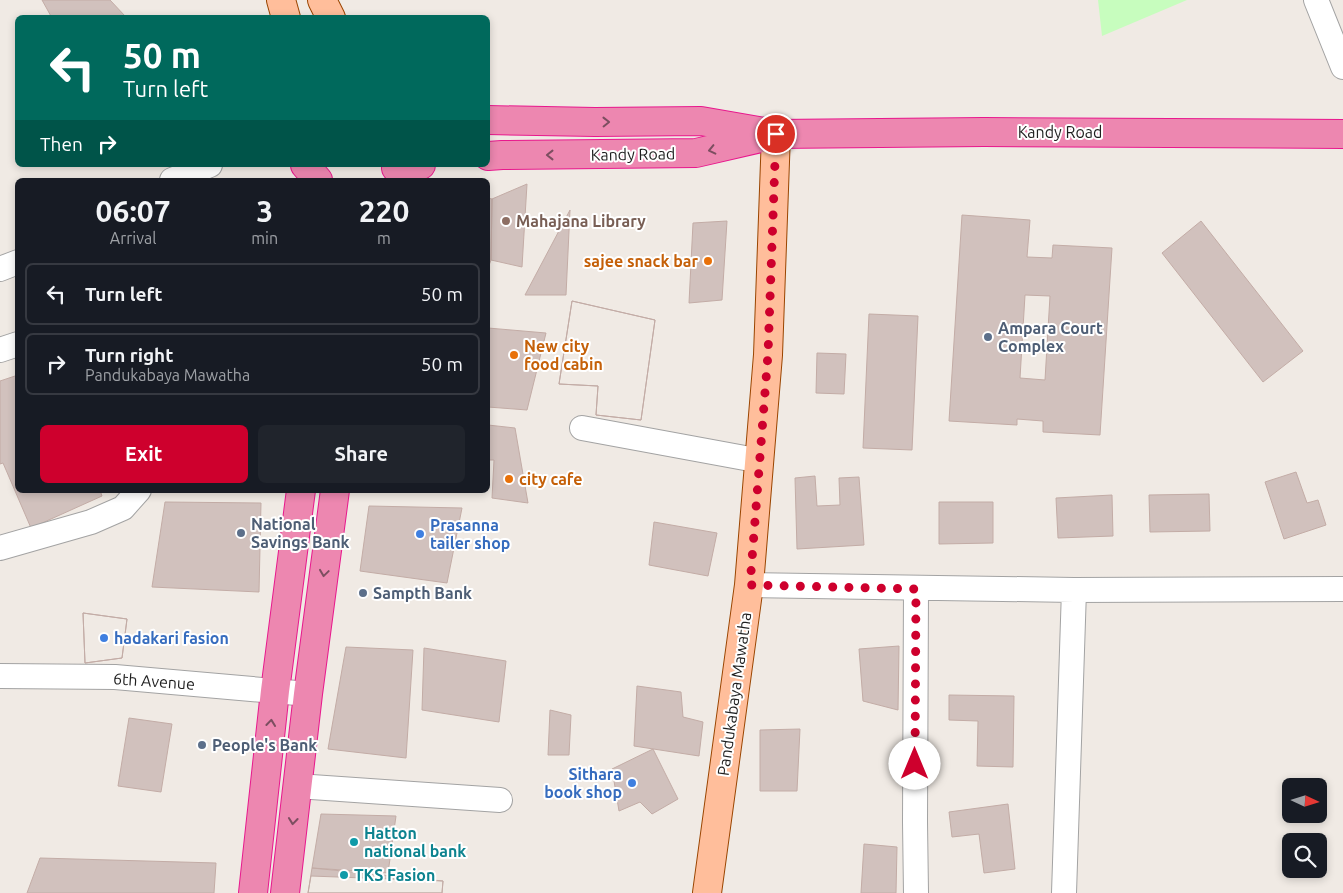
<!DOCTYPE html>
<html lang="en">
<head>
<meta charset="utf-8">
<style>
	body { margin:0; font-family:Ubuntu,sans-serif; background:#20242c; color:#f1f3f6; height:100vh; display:flex; flex-direction:column; font-size:19px; white-space:nowrap }
	* { box-sizing:border-box; margin:0 }
	p { font-size:16px; color:#9ea1a6 }
	.icon { flex:none; width:28px; height:28px; fill:none; stroke:currentColor; stroke-width:2; stroke-linecap:round; stroke-linejoin:round }
	.map { position:relative; flex:1; overflow:hidden }
	.details { position:absolute; left:15px; top:178px; width:475px; height:315px; display:flex; flex-direction:column; background:#171b24; border-radius:8px; box-shadow:0 2px 8px #0003 }
	.details>* { flex:none }
	.top-card { position:absolute; left:15px; top:15px; width:475px; height:152px; border-radius:8px; box-shadow:0 2px 8px #0003; background:#00695c; color:#fff; overflow:hidden }
	.needle { width:32px; rotate:94deg }
	.fabs { position:absolute; left:1282px; top:778px; display:grid; gap:10px }
	.fabs a { display:grid; place-items:center; width:45px; height:45px; border-radius:8px; background:#171b24; box-shadow:0 2px 8px #0003; font-size:25px }
	.pin { position:absolute; display:grid; place-items:center; width:42px; height:42px; color:#fff; margin:-21px; border:2px solid #fff; border-radius:50%; box-shadow:0 1px 5px #0007 }
	.me { position:absolute; width:55px; margin:-28px; rotate:0deg; stroke-linejoin:round; filter:drop-shadow(0 0 4px #0008) }
	.turn { display:flex; align-items:center; gap:18px; height:105px; padding:0 25px; font-size:22px }
	.turn .icon { width:65px; height:65px; stroke-width:2.5 }
	.turn b { display:block; font-size:35px; line-height:42px }
	.then { display:flex; align-items:center; height:48px; padding:0 25px; background:#0003; gap:10px; font-size:19px }
	.eta { display:flex; justify-content:space-evenly; align-items:center; height:85px; text-align:center }
	.eta b { font-size:30px; font-weight:700; line-height:35px }
	.action { display:flex; gap:10px; margin-top:auto; padding:10px 25px }
	.action a { flex:1; height:58px; border-radius:8px; background:#ce002d; color:#fff; font-size:20px; font-weight:700; line-height:58px; text-align:center }
	.action a+a { background:#20242c; color:#f1f3f6 }
	ul { padding:0; list-style:none }
	li { display:flex; align-items:center; gap:15px; height:62px; margin:0 10px 8px; padding:0 15px; border:2px solid #363941; border-radius:8px }
	li div { flex:1 }
	li b { display:block; font-size:19px }
	li em { font-style:normal }
	.map>svg:first-child { display:block }
</style>
</head>
<body>
<div class="map">
<svg width="1343" height="893" viewBox="0 0 1343 893">
	<rect width="100%" height="100%" fill="#f0eae4"/>
	<path fill="#c7fdbe" d="M1098,0h89l-85,36z"/>
	<path fill="#d1c1bd" stroke="#c3aca6" fill-rule="evenodd" d="M42,0h68l15,16 -2,2h-71z
		M527,184l-5,83 -31,-7 1,-61z
		M488,198l4,1 -1,61 -3,8z
		M570,210l-4,85h-41z
		M962,215l68,5 -3,37 25,1 1,-13 59,3 -12,187 -57,-3v-11l-26,-2v6l-68,-4zM1025,295l25,1 -5,84 -25,-2z
		M727,221l-5,79 -33,3 4,-80z
		M1201,221l102,130 -40,31 -101,-129z
		M572,301l83,19 -14,100 -45,-5 2,-29 -39,-2z
		M572,301l83,19 -14,100 -45,-5 2,-29 -39,-2z
		M869,314l49,2 -6,134 -49,-2z
		M488,328l58,5 -19,77 -39,-3z
		M817,353l29,1 -2,40 -28,-1z
		M18,375v115h82l2,6 -71,32 -28,-65 -3,1v-83z
		M488,425l27,3 13,75 -36,-5 2,-38h-6z
		M1296,472l11,31 11,-3 8,25 -42,14 -19,-57z
		M815,476l2,30 23,-1 -1,-27 20,-1 5,68 -67,4 -2,-71z
		M1209,494l1,37 -60,1 -1,-37z
		M1112,495l1,41 -55,2 -2,-40z
		M165,502l96,1 -2,89 -107,-5z
		M939,502h54v41l-54,1z
		M369,506l93,2 -15,75 -87,-12z
		M654,522l63,11 -9,43 -59,-11z
		M83,613l44,6 -5,39 -37,5z
		M83,613l44,6 -5,39 -37,5z
		M899,646l-1,64 -35,-9 -4,-52z
		M346,647l67,3 -7,108 -78,-9z
		M424,648l82,13 -7,61 -77,-12z
		M637,686l44,6 2,25 20,5 -4,34 -65,-10z
		M949,695l65,1 -1,71 -36,-1 1,-45 -29,-1z
		M550,710l21,5 -2,40h-21z
		M129,718l43,6 -11,68 -43,-6z
		M800,729l-3,62h-37v-61z
		M653,749l25,50 -26,15 -12,-12 -21,9 -7,-42z
		M1008,804l7,65 -31,4 -5,-39 -27,3 -3,-25z
		M321,814l75,2 -8,57 -76,-5z
		M864,844l33,3 -1,46h-35z
		M40,858l176,5 -2,30h-187z
		M312,868l131,13 -1,12h-134z
		M311,876l132,5 -1,12h-134z"/>
	<g fill="none" stroke-linecap="round" stroke-linejoin="round">
		<g stroke="#a3a3a3" stroke-width="26">
			<path id="minor" d="M1316,0l27,67
				M172,180l38,-15
				M0,269l18,-7
				M0,350l18,-6
				M582,428l179,33
				M0,548l91,-26 32,-14 16,-18
				M749,585l325,5 269,-1
				M0,676l115,1 193,17
				M297,786l203,14
				M916,893l-1,-71 1,-233
				M1064,893l10,-303"/>
		</g>
		<g stroke="#9a4500" stroke-width="30">
			<path id="major" d="M281,0l5,18
				M322,0l9,18
				M707,893l42,-308 19,-230 8,-221"/>
		</g>
		<g stroke="#e8188d" stroke-width="30">
			<path id="highway" d="M488,120l107,2 106,-1 75,13 208,-2 359,2
				M488,156l14,-1 194,-2 69,-16
				M305,165l13,15
				M396,168l25,-3
				M253,893l22,-202 26,-201
				M285,893l23,-199 27,-204"/>
		</g>
		<use href="#minor" stroke="#fff" stroke-width="24"/>
		<use href="#major" stroke="#ffbe9b" stroke-width="28"/>
		<use href="#highway" stroke="#ed87b0" stroke-width="28"/>
	</g>
	<defs><path id="oneway-chevron" d="M-2-3.5L2.5 0L-2 3.5" fill="none" stroke-width="1.6" stroke-linecap="round" stroke-linejoin="round" transform="scale(1.25)"/></defs>
	<g stroke="#7c4e60">
		<use href="#oneway-chevron" transform="translate(606 122) rotate(-1)"/>
		<use href="#oneway-chevron" transform="translate(712 150) rotate(167)"/>
		<use href="#oneway-chevron" transform="translate(550 155) rotate(-180)"/>
		<use href="#oneway-chevron" transform="translate(324 573) rotate(98)"/>
		<use href="#oneway-chevron" transform="translate(271 723) rotate(-84)"/>
		<use href="#oneway-chevron" transform="translate(293 821) rotate(96)"/>
	</g>
	<g fill="none" stroke-linecap="round" stroke-linejoin="round">
		<path stroke="#ce002d" stroke-width="9" stroke-dasharray="0 16.2" d="M776,134l-8,220 -18,231 166,4 -1,175"/>
	</g>
	<circle fill="#8d6e63" stroke="#fff" stroke-width="2" cx="506" cy="221" r="5"/>
	<g fill="#e8710a" stroke="#fff" stroke-width="2">
		<circle cx="708" cy="261" r="5"/>
		<circle cx="514" cy="355" r="5"/>
		<circle cx="509" cy="479" r="5"/>
	</g>
	<g fill="#5c6f8a" stroke="#fff" stroke-width="2">
		<circle cx="988" cy="337" r="5"/>
		<circle cx="241" cy="533" r="5"/>
		<circle cx="363" cy="593" r="5"/>
		<circle cx="202" cy="745" r="5"/>
	</g>
	<g fill="#3f7fe0" stroke="#fff" stroke-width="2">
		<circle cx="420" cy="534" r="5"/>
		<circle cx="104" cy="638" r="5"/>
		<circle cx="632" cy="783" r="5"/>
	</g>
	<g fill="#0f9aa8" stroke="#fff" stroke-width="2">
		<circle cx="354" cy="842" r="5"/>
		<circle cx="344" cy="875" r="5"/>
	</g>
	<g text-anchor="middle" dominant-baseline="central" stroke-width="4" stroke-linejoin="round" paint-order="stroke">
		<g font-size="16" fill="#1f1f1f" stroke="#fff">
			<text x="1060" y="132">Kandy Road</text>
			<text transform="translate(633 154) rotate(-1)">Kandy Road</text>
			<text transform="translate(154 681) rotate(4)">6th Avenue</text>
			<text transform="translate(734 694) rotate(-82)">Pandukabaya Mawatha</text>
		</g>
		<g font-size="16" font-weight="bold" fill="#785e54" stroke="#fff" text-anchor="start">
			<text x="516" y="221">Mahajana Library</text>
		</g>
		<g font-size="16" font-weight="bold" fill="#c56008" stroke="#fff" text-anchor="start">
			<text x="698" y="261" text-anchor="end">sajee snack bar</text>
			<text x="524" y="346">New city<tspan x="524" dy="18">food cabin</tspan></text>
			<text x="519" y="479">city cafe</text>
		</g>
		<g font-size="16" font-weight="bold" fill="#4e5e75" stroke="#fff" text-anchor="start">
			<text x="998" y="328">Ampara Court<tspan x="998" dy="18">Complex</tspan></text>
			<text x="251" y="524">National<tspan x="251" dy="18">Savings Bank</tspan></text>
			<text x="373" y="593">Sampth Bank</text>
			<text x="212" y="745">People's Bank</text>
		</g>
		<g font-size="16" font-weight="bold" fill="#366cbe" stroke="#fff" text-anchor="start">
			<text x="430" y="525">Prasanna<tspan x="430" dy="18">tailer shop</tspan></text>
			<text x="114" y="638">hadakari fasion</text>
			<text x="622" y="774" text-anchor="end">Sithara<tspan x="622" dy="18">book shop</tspan></text>
		</g>
		<g font-size="16" font-weight="bold" fill="#0d838f" stroke="#fff" text-anchor="start">
			<text x="364" y="833">Hatton<tspan x="364" dy="18">national bank</tspan></text>
			<text x="354" y="875">TKS Fasion</text>
		</g>
	</g>
</svg>
<div class="fabs">
<a><svg class="needle" viewBox="-14 -14 28 28"><path d="M0-13l5 13h-10z" fill="#e53935"/><path d="M0 13l5-13h-10z" fill="#9ea1a6"/></svg></a>
<a><svg class="icon" aria-label="search" viewBox="0 0 24 24"><circle cx="10" cy="10" r="6"/><path d="M15 15l6 6"/></svg></a>
</div>
<div class="pin" style="left:776px;top:134px;background:#d93025"><svg class="icon" aria-label="arrive" viewBox="0 0 24 24"><path d="M6 21V4h12l-3 4 3 4H6"/></svg></div>
<svg class="me" style="left:915px;top:764px" viewBox="-20 -20 40 40"><circle r="19" fill="#fff"/><path d="M0-13L10 11 0 6-10 11z" fill="#ce002d"/></svg>
<div class="top-card">
<div class="turn"><svg class="icon" aria-label="left" viewBox="0 0 24 24"><path d="M17 20v-9H6M10 6l-5 5 5 5"/></svg><div><b>50 m</b>Turn left</div></div>
<div class="then">Then<svg class="icon" aria-label="right" viewBox="0 0 24 24"><path d="M7 20v-9h11M14 6l5 5-5 5"/></svg></div>
</div>
<section class="details">
<div class="eta">
<div><b>06:07</b><p>Arrival</p></div>
<div><b>3</b><p>min</p></div>
<div><b>220</b><p>m</p></div>
</div>
<ul>
<li><svg class="icon" aria-label="left" viewBox="0 0 24 24"><path d="M17 20v-9H6M10 6l-5 5 5 5"/></svg><div><b>Turn left</b></div><em>50 m</em></li>
<li><svg class="icon" aria-label="right" viewBox="0 0 24 24"><path d="M7 20v-9h11M14 6l5 5-5 5"/></svg><div><b>Turn right</b><p>Pandukabaya Mawatha</p></div><em>50 m</em></li>
</ul>
<div class="action"><a>Exit</a><a>Share</a></div>
</section>
</div>
</body>
</html>
